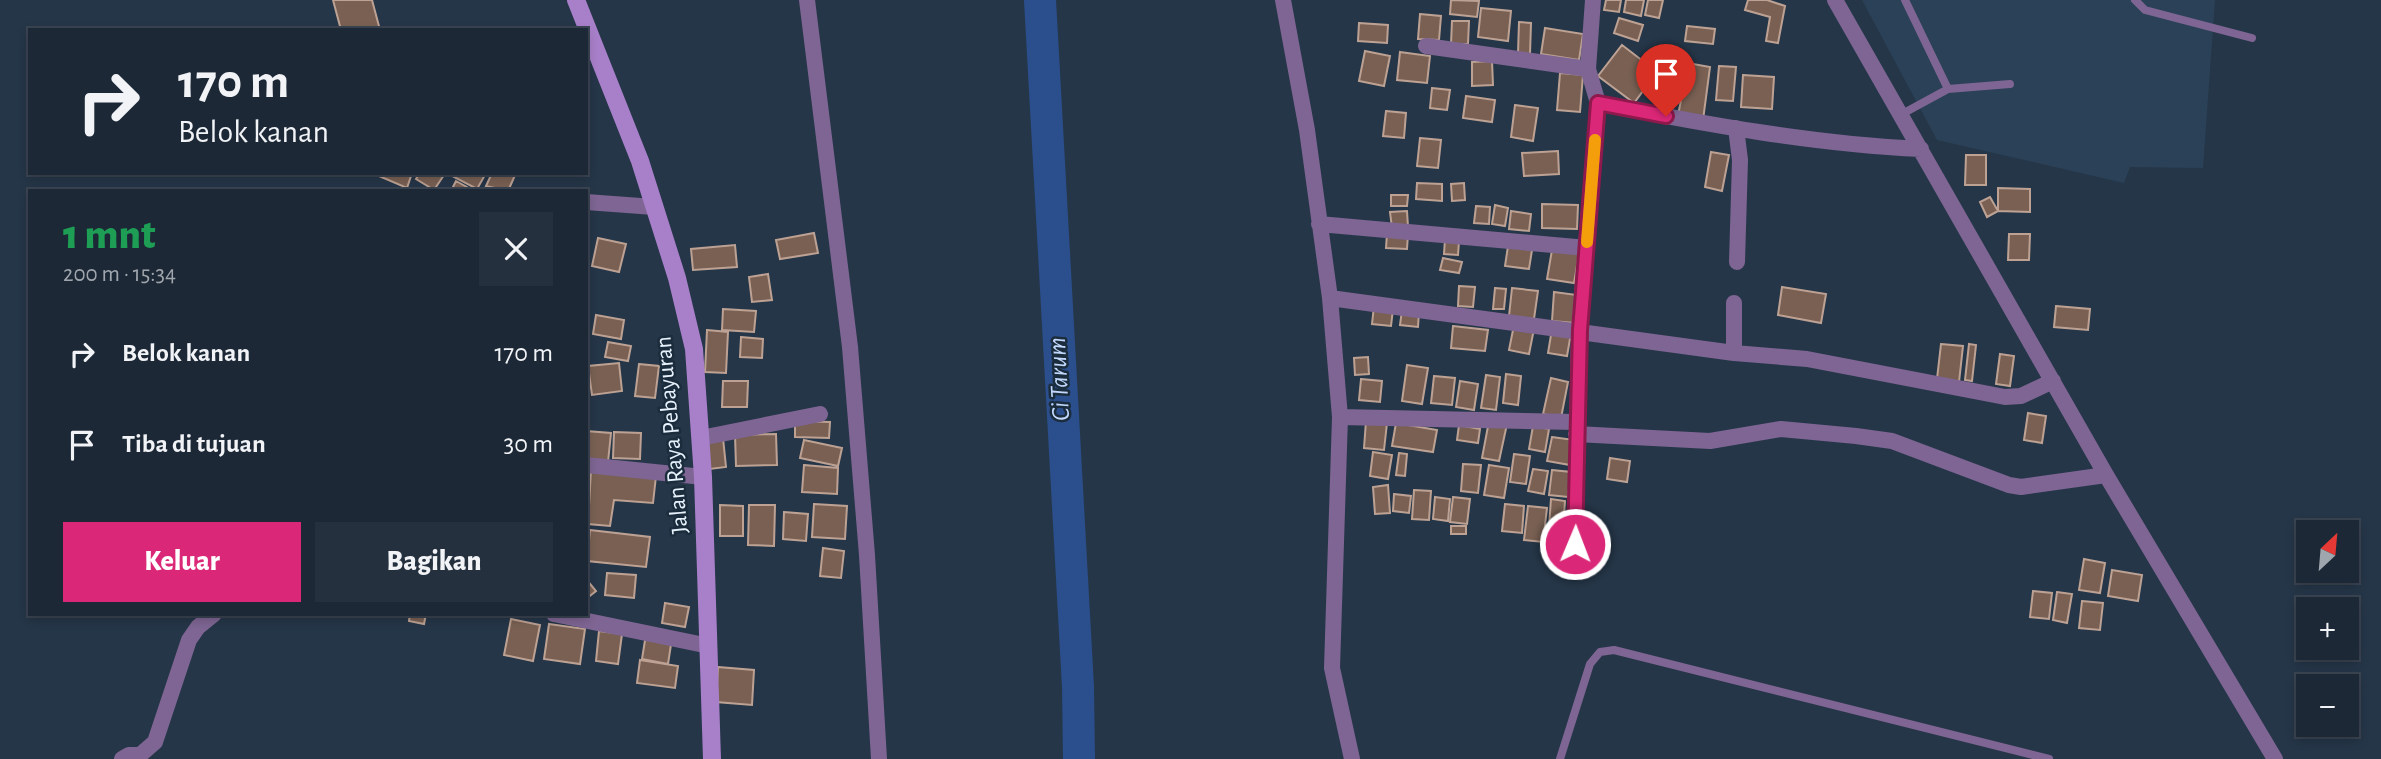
<!DOCTYPE html>
<html lang="id">
<head>
<meta charset="utf-8">
<style>
	body { margin:0; font-family:"Alegreya Sans",sans-serif; background:#25303e; color:#f1f3f6; height:100vh; display:flex; flex-direction:column; font-size:26px; white-space:nowrap }
	* { box-sizing:border-box; margin:0 }
	p { font-size:23px; color:#a0a6ad }
	.icon { flex:none; width:38px; height:38px; fill:none; stroke:currentColor; stroke-width:2; stroke-linecap:round; stroke-linejoin:round }
	.map { position:relative; flex:1; overflow:hidden }
	.drawer { position:absolute; left:28px; top:189px; width:560px; height:427px; display:flex; flex-direction:column; background:#1c2836; border-radius:0px; box-shadow:0 4px 10px #0003,0 0 0 2px #3a4451 }
	.drawer>* { flex:none }
	.banner { position:absolute; left:28px; top:28px; width:560px; height:147px; border-radius:0px; box-shadow:0 4px 10px #0003,0 0 0 2px #3a4451; background:#1c2836; color:#f1f3f6; overflow:hidden }
	.needle { width:46px; rotate:26deg }
	.controls { position:absolute; left:2296px; top:520px; display:grid; gap:14px }
	.controls a { display:grid; place-items:center; width:63px; height:63px; border-radius:0px; background:#1c2836; box-shadow:0 4px 10px #0003,0 0 0 2px #3a4451; font-size:35px }
	.pin { position:absolute; display:grid; place-items:center; width:60px; height:60px; color:#fff; margin:-72px -30px; border-radius:50% 50% 50% 0; rotate:-45deg; box-shadow:0 0 7px #0007 }
	.pin .icon { rotate:45deg }
	.me { position:absolute; width:77px; margin:-38px; rotate:1deg; stroke-linejoin:round; filter:drop-shadow(0 0 5px #0008) }
	.turn { display:flex; align-items:center; gap:24px; height:147px; padding:0 35px; font-size:32px }
	.turn .icon { width:91px; height:91px; stroke-width:2.5 }
	.turn b { display:block; font-size:49px; line-height:60px }
	.round { display:grid; place-items:center; flex:none; width:74px; height:74px; border-radius:0px; background:#25303e }
	.summary { display:flex; align-items:center; justify-content:space-between; height:119px; padding:0 35px }
	h1 { font-size:42px; font-weight:800; line-height:52px; color:#1e9e55 }
	.primary-button { display:flex; gap:14px; margin-top:auto; padding:14px 35px }
	.primary-button a { flex:1; height:80px; border-radius:0px; background:#db2777; color:#fff; font-size:28px; font-weight:800; line-height:80px; text-align:center }
	.primary-button a+a { background:#25303e; color:#f1f3f6 }
	ul { padding:0; list-style:none }
	li { display:flex; align-items:center; gap:21px; height:91px; padding:0 35px }
	li div { flex:1 }
	li b { display:block; font-size:26px }
	li em { font-style:normal }
	.map>svg:first-child { display:block }
</style>
</head>
<body>
<div class="map">
<svg width="2381" height="759" viewBox="0 0 2381 759">
	<rect width="100%" height="100%" fill="#253648"/>
	<path fill="#2a4157" d="M1862,0h353l-12,168 -73,-1 -6,16 -187,-43z"/>
	<g fill="none" stroke-linecap="round" stroke-linejoin="round">
		<path stroke="#2b4f8c" stroke-width="32" d="M1040,0l38,687 1,72"/>
	</g>
	<path fill="#796053" stroke="#bda294" stroke-width="2" d="M333,0h39l8,30h-39z
		M1451,0l28,1 -2,16 -27,-3z
		M1606,0h15l-2,12 -15,-2z
		M1626,0h18l-3,16 -17,-4z
		M1648,0h15l-4,18 -14,-3z
		M1748,0h19l18,6 -7,37 -12,-2 4,-24 -25,-7z
		M1481,8l30,3 -3,30 -30,-4z
		M1420,14l21,2 -2,24 -21,-1z
		M1619,18l24,7 -5,16 -24,-8z
		M1452,21h17l-1,23h-17z
		M1519,22l12,1 -1,31 -12,-1z
		M1359,23l29,2 -1,18 -29,-2z
		M1687,26l28,3 -2,15 -28,-3z
		M1545,28l38,6 -4,26 -38,-6z
		M1622,45l35,27 -23,31 -36,-27z
		M1365,51l25,5 -6,30 -25,-5z
		M1400,52l30,4 -3,27 -30,-3z
		M1660,58l50,9 -7,53 -25,-5 7,-34 -28,-5z
		M1492,61l1,24 -21,1v-24z
		M1719,66l17,1 -3,34 -17,-1z
		M1560,73l23,2 -3,37 -23,-2z
		M1743,75l31,2 -2,32 -31,-2z
		M1432,88l18,2 -3,20 -17,-2z
		M1466,96l29,4 -3,22 -29,-4z
		M1515,105l23,3 -5,33 -22,-4z
		M1386,111l20,2 -2,25 -21,-2z
		M1420,138l21,2 -3,28 -21,-2z
		M1558,151l1,23 -35,2 -2,-23z
		M1711,152l18,3 -7,36 -17,-4z
		M1966,155h20v30h-21z
		M372,173h40l-5,15z
		M420,173h21l3,2 -10,15 -18,-11z
		M454,173h27l4,2 -8,14 -25,-13z
		M492,173h24l-8,18 -22,-5z
		M456,181l18,10h-23z
		M1417,183l25,1v17l-26,-2z
		M1464,183l1,17 -13,1 -1,-17z
		M1998,188l32,1v23l-32,-1z
		M1391,195h17l-1,11h-16z
		M1990,197l8,14 -11,6 -7,-15z
		M1542,204l36,1 -1,24 -35,-1z
		M1495,205l13,3 -3,18 -13,-2z
		M1476,206l14,1 -1,17 -15,-1z
		M1407,211l1,16 -16,1 -2,-16z
		M1511,211l20,3 -2,17 -20,-2z
		M814,233l4,20 -38,6 -4,-19z
		M1387,233l21,1 -1,15 -21,-1z
		M2009,234h21l-1,26h-21z
		M598,238l28,6 -7,28 -27,-6z
		M1445,239l14,2 -1,14 -14,-1z
		M735,245l2,22 -44,3 -2,-21z
		M1508,246l24,4 -3,19 -24,-3z
		M1552,250l27,4 -5,29 -27,-4z
		M1443,258l19,4 -3,11 -19,-3z
		M768,274l4,26 -20,2 -3,-25z
		M1459,286l16,1 -2,20 -15,-1z
		M1782,287l44,7 -5,29 -43,-8z
		M1495,288l11,1 -2,20h-11z
		M1512,288l26,3 -4,28 -25,-3z
		M1554,292l23,3 -2,28 -23,-2z
		M1374,306l19,3 -2,17 -19,-2z
		M2056,306l34,3 -2,21 -34,-3z
		M723,309l33,2 -2,21 -32,-2z
		M1402,310l17,2 -1,15 -18,-2z
		M596,315l28,5 -3,19 -28,-5z
		M1514,325l20,4 -5,25 -20,-4z
		M1453,326l35,4 -3,21 -34,-3z
		M1552,329l19,4 -4,23 -19,-3z
		M707,330l21,2 -2,41 -21,-1z
		M741,337l22,2 -1,19 -22,-1z
		M608,342l23,4 -3,15 -23,-4z
		M1941,344l22,2 -4,36 -22,-3z
		M1969,344l7,1 -4,36 -7,-1z
		M2000,354l14,2 -4,30 -14,-2z
		M1368,357l1,17 -14,1 -1,-17z
		M619,363l3,28 -30,4 -4,-29z
		M639,364l20,2 -4,32 -20,-2z
		M1407,365l21,3 -6,36 -20,-3z
		M1506,374l15,2 -3,29 -15,-2z
		M1486,375l14,2 -4,33 -15,-2z
		M1434,376l21,2 -3,27 -21,-2z
		M1551,378l17,4 -7,36 -18,-4z
		M1361,379l21,2 -2,21 -21,-2z
		M723,381h25l-1,26h-25z
		M1460,381l18,3 -4,26 -18,-3z
		M2028,413l18,3 -4,27 -18,-3z
		M795,421l35,1 -1,16 -34,-1z
		M1366,421l21,2 -3,27 -20,-2z
		M1489,421l18,3 -8,37 -17,-3z
		M1396,423l41,7 -4,22 -41,-6z
		M1459,425l21,4 -2,14 -21,-3z
		M1533,426l16,3 -4,23 -16,-3z
		M586,431l25,2 -3,29 -22,-2z
		M614,432l27,1 -1,26 -27,-1z
		M776,434l1,31 -41,1 -1,-31z
		M1552,437l22,3 -4,25 -23,-4z
		M723,438l3,29 -16,2 -3,-29z
		M804,440l38,8 -4,18 -38,-8z
		M1373,452l19,3 -4,24 -18,-3z
		M1399,453l8,1 -2,22 -9,-1z
		M1514,454l16,2 -4,28 -16,-2z
		M1610,458l20,3 -3,21 -20,-3z
		M1463,464l18,1 -3,28 -17,-2z
		M804,465l34,3 -1,26 -35,-2z
		M1489,465l20,3 -5,30 -20,-3z
		M1533,469l15,2 -4,23 -16,-3z
		M591,470l65,6 -3,27 -39,-3 -4,26 -22,-2z
		M1552,470l19,2 -3,25 -19,-2z
		M1388,485l2,28 -15,1 -2,-27z
		M1414,490l17,1 -2,29 -17,-1z
		M1394,494l17,2 -2,17 -16,-2z
		M1435,497l15,2 -2,22 -15,-2z
		M1453,497l17,2 -3,25 -17,-2z
		M1551,499l14,2 -2,27 -14,-1z
		M814,504l33,2 -2,33 -33,-2z
		M1505,504l19,2 -2,27 -20,-2z
		M720,505l23,1v30h-23z
		M749,505h26l-1,41 -26,-1z
		M1528,506l19,2 -4,34 -19,-2z
		M784,512l24,2 -2,27 -23,-2z
		M1451,526h15v8h-15z
		M1550,529l20,1v17l-21,-1z
		M590,530l60,7 -4,30 -59,-6z
		M823,548l21,3 -3,27 -21,-2z
		M2084,559l21,4 -5,30 -21,-3z
		M2112,570l30,5 -4,26 -30,-5z
		M607,573l29,2 -2,23 -29,-3z
		M586,579l10,12 -10,8z
		M2033,591l19,2 -3,26 -19,-2z
		M2057,592l15,2 -5,29 -14,-3z
		M2082,601l21,2 -3,27 -21,-2z
		M665,603l24,4 -4,20 -23,-4z
		M410,614h16l-2,10 -15,-3z
		M511,619l29,6 -7,36 -29,-6z
		M549,624l36,5 -5,35 -36,-5z
		M599,631l23,3 -4,30 -22,-3z
		M646,634l26,4 -4,26 -26,-5z
		M640,660l38,6 -3,22 -38,-5z
		M718,667l36,3 -2,35 -36,-3z"/>
	<g fill="none" stroke-linecap="round" stroke-linejoin="round">
		<path stroke="#7e6593" stroke-width="8" d="M1905,0l43,89
			M2135,0l10,10 107,28
			M1902,114l46,-25 62,-5
			M1560,759l30,-95 10,-12 14,-2 435,109"/>
		<path stroke="#7e6593" stroke-width="16" d="M807,0l43,347 17,208 12,204
			M1283,0l24,130 23,168 10,119 -8,251 20,91
			M1835,0l271,475 169,284
			M1426,46l162,23
			M1598,103c106,21 215,41 323,46
			M1736,128l4,32 -3,102
			M586,202l68,5
			M1319,224l268,24
			M1330,298l404,55 73,6 198,38 16,-1 32,-15
			M1734,303v50
			M1340,417l236,5
			M1576,434l134,7 71,-12 75,7 36,5 117,44 12,2 85,-12
			M701,438l119,-24
			M586,465l117,12
			M1575,544l4,-214 19,-227 -10,-34 5,-69
			M554,614l155,32
			M122,759l7,-4h11l15,-13 34,-102 9,-13 16,-13"/>
		<path stroke="#a87fc9" stroke-width="18" d="M576,0l64,161 37,117 17,71 9,128 9,282"/>
	</g>
	<g fill="none" stroke-linecap="round" stroke-linejoin="round">
		<g stroke="#8e194d" stroke-width="18">
			<path id="route" d="M1575,544l5,-214 18,-227 68,13"/>
		</g>
		<use href="#route" stroke="#db2777" stroke-width="12"/>
		<path stroke="#f59e0b" stroke-width="12" d="M1587,242l8,-102"/>
	</g>
	<g text-anchor="middle" dominant-baseline="central" stroke-width="5" stroke-linejoin="round" paint-order="stroke">
		<g font-size="24" fill="#e7f2fd" stroke="#1b2c3d">
			<text transform="translate(672 435) rotate(-95)">Jalan Raya Pebayuran</text>
		</g>
		<g font-size="26" font-style="italic" fill="#c2d8fc" stroke="#1b2c3d">
			<text transform="translate(1059 379) rotate(-93)">Ci Tarum</text>
		</g>
	</g>
</svg>
<div class="controls">
<a><svg class="needle" viewBox="-14 -14 28 28"><path d="M0-13l5 13h-10z" fill="#e53935"/><path d="M0 13l5-13h-10z" fill="#a0a6ad"/></svg></a>
<a>+</a>
<a>−</a>
</div>
<div class="pin" style="left:1666px;top:116px;background:#d93025"><svg class="icon" aria-label="arrive" viewBox="0 0 24 24"><path d="M6 21V4h12l-3 4 3 4H6"/></svg></div>
<svg class="me" style="left:1575px;top:544px" viewBox="-20 -20 40 40"><circle r="17" fill="#db2777" stroke="#fff" stroke-width="3"/><path d="M0-11L8 9 0 5-8 9z" fill="#fff"/></svg>
<div class="banner">
<div class="turn"><svg class="icon" aria-label="right" viewBox="0 0 24 24"><path d="M7 20v-9h11M14 6l5 5-5 5"/></svg><div><b>170 m</b>Belok kanan</div></div>
</div>
<section class="drawer">
<div class="summary"><div><h1>1 mnt</h1><p>200 m · 15:34</p></div><a class="round"><svg class="icon" aria-label="close" viewBox="0 0 24 24"><path d="M6 6l12 12M18 6L6 18"/></svg></a></div>
<ul>
<li><svg class="icon" aria-label="right" viewBox="0 0 24 24"><path d="M7 20v-9h11M14 6l5 5-5 5"/></svg><div><b>Belok kanan</b></div><em>170 m</em></li>
<li><svg class="icon" aria-label="arrive" viewBox="0 0 24 24"><path d="M6 21V4h12l-3 4 3 4H6"/></svg><div><b>Tiba di tujuan</b></div><em>30 m</em></li>
</ul>
<div class="primary-button"><a>Keluar</a><a>Bagikan</a></div>
</section>
</div>
</body>
</html>
